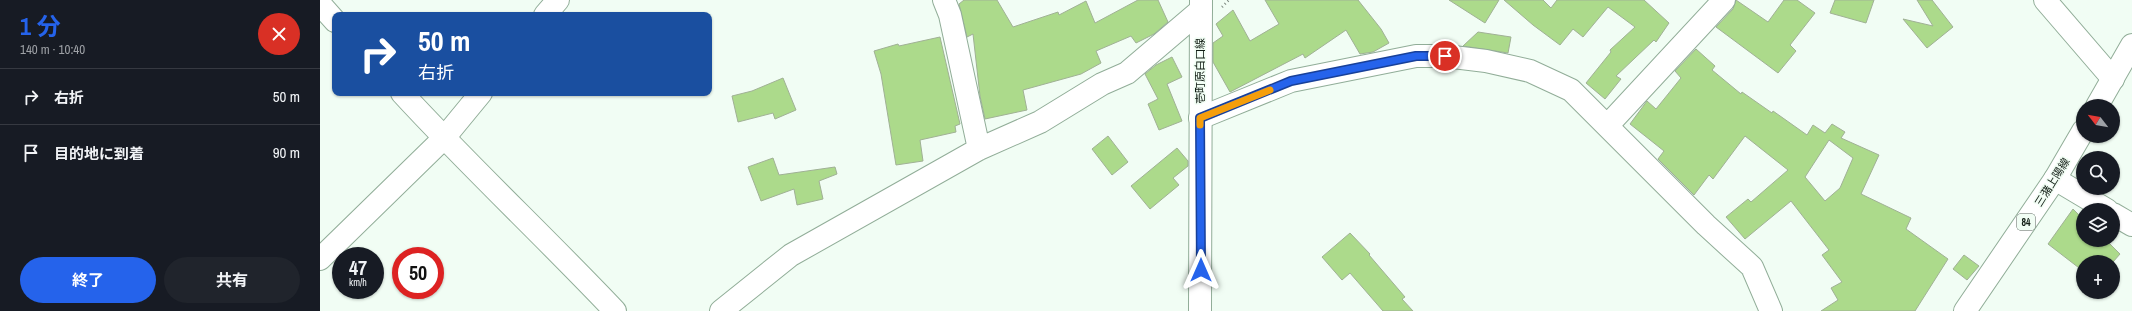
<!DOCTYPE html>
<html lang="ja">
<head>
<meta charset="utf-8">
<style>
	body { margin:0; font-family:"Archivo Narrow","Noto Sans JP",sans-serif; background:#20242c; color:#f1f3f6; height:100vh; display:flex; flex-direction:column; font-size:15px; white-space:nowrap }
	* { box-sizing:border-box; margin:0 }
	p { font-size:13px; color:#9ea1a6 }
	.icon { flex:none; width:22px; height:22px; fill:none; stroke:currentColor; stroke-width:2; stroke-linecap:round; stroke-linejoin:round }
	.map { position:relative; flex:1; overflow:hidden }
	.panel { display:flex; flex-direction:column; background:#171b24; width:320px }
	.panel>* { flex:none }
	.top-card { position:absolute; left:12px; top:12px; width:380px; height:84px; border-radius:8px; box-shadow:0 1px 3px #0004; background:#1a4fa0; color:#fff; overflow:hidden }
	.needle { width:26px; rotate:301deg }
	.buttons { position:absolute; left:1756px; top:99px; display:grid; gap:8px }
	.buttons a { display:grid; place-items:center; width:44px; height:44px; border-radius:50%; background:#171b24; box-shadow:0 1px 3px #0004; font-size:20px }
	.speed { position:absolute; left:12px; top:247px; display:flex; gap:8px; font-size:20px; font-weight:700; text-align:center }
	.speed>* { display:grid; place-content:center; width:52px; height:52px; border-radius:50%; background:#171b24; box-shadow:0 1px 3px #0004; line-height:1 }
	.speed small { font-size:10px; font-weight:400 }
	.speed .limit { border:6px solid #d22; background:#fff; color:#111 }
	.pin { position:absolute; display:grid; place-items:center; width:34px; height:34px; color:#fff; margin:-17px; border:2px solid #fff; border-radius:50%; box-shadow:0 1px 4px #0007 }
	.me { position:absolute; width:44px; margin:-22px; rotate:0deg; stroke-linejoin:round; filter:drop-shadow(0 0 3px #0008) }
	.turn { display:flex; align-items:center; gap:14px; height:84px; padding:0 20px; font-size:18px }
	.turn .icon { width:52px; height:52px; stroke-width:2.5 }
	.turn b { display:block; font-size:28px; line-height:34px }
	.round { display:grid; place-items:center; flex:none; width:42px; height:42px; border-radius:21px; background:#20242c }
	.overview { display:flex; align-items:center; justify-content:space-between; height:68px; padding:0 20px }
	h1 { font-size:24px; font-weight:700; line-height:30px; color:#2563eb }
	.action { display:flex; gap:8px; margin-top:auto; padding:8px 20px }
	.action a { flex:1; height:46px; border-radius:24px; background:#2563eb; color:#fff; font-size:16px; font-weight:700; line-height:46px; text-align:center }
	.action a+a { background:#20242c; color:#f1f3f6 }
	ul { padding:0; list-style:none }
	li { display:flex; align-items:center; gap:12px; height:56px; padding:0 20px; border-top:1px solid #363941 }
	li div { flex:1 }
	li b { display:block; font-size:15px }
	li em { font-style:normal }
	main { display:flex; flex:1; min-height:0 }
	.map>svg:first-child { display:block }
</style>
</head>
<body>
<main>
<section class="panel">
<div class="overview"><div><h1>1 分</h1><p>140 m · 10:40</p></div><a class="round" style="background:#d93025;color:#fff"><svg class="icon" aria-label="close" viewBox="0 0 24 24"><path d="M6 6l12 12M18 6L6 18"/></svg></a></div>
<ul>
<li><svg class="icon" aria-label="right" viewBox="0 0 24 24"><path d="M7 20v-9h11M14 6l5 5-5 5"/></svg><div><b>右折</b></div><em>50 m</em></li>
<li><svg class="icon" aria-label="arrive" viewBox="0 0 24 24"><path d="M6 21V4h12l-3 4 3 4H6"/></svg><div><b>目的地に到着</b></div><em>90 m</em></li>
</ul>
<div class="action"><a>終了</a><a>共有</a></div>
</section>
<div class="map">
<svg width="1812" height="311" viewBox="0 0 1812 311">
	<rect width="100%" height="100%" fill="#f1fdf4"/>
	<path fill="#acda8b" stroke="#a0b195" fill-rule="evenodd" d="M644,0h33l16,27 45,-15 1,3 27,-14 9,22 43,-23h20l10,22 -14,12 -18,9 -5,-7 -35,15 5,12 -20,11 -58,16 4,20 -42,9 -5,-23 -7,-62 -6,3 -8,-33z
		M945,0h93l23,29 8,14 -16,9 -13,2 -14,-24 -41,28 -2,-4 -73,38 -17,-30v-19l10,-7 -7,-12 17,-14 17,31 29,-17z
		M1129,0h50l-14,23z
		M1184,0h39l8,8 6,-8h87l25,23 -13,19 -2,-2 -38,36 5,3 -16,20 -19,-16 25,-31 -1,-2 25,-23 -27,-20 -25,30 -10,-8 -13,16 -27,-20z
		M1416,0l32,22 16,-22h13l18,13 -25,32 6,6 -18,22 -62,-46 17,-18z
		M1515,0h39l-8,23 -36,-10z
		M1597,0h15l21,27 -26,21 -24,-29 30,7z
		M1158,32l33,5 -3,16 -45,-7z
		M620,37l20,87 -5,2 1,6 -36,8 3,21 -27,4 -15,-91 -7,-23 24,-7 1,2z
		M1376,49l19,17 -3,4 29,24 1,-2 30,21 1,-2 34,24 6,-10 12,8 7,-9 13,8 -4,6 38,17 -18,39 50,24 -5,11 42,30 -33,52h-94l17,-11 -7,-12 11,-6 -20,-27 7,-5 -38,-49 -46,38 -19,-22 22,-18 3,3 37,-32 -43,-34 -32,43 -4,-4 -15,20 -36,-36 6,-8 -34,-27 17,-23 9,8 25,-31 -6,-7zM1509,140l24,18 -13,30 -15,13 -20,-24z
		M852,57l10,20 -15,7 15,37 -23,9 -11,-26 10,-5 -13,-25 11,-9z
		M463,78l13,32 -21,9 -2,-6 -35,9 -6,-26 20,-5z
		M788,136l20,26 -16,13 -20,-26z
		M857,148l11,13v5l-15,12 6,7 -29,24 -19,-23z
		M453,158l6,17 56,-8 2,7 -18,7 4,18 -26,6 -3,-16 -33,12 -13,-34z
		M1753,209l10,10v21h23l14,14 -7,8h-30v9l-35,-27z
		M1030,233l20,21 -1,1 36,42 -3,2 11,12h-30l-33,-38 -8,7 -20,-23z
		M1644,255l15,11 -12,14 -14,-11z"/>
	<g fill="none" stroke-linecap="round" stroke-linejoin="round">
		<g stroke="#91ad98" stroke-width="24">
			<path id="minor" d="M624,0l6,15 29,134
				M1725,0l68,79
				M225,15l13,-15
				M880,118l91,-37 125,-25h29l41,5 44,10 41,19 135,135 46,42 19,44
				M1287,126l117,-126
				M1735,179l52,31
				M1793,214l19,11
				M0,259l124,-121 37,-45
				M401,311l70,-56 188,-106 61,-27 62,-38 25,-11 74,-63"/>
		</g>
		<g stroke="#91ad98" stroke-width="24">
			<path id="tertiary" d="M0,4l15,17
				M82,93c69,75 143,144 213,218"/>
		</g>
		<g stroke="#91ad98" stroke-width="24">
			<path id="secondary" d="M880,311l1,-311"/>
		</g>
		<g stroke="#91ad98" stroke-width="24">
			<path id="primary" d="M1777,106l35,-61
				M1645,311l90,-132 28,-48"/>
		</g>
		<path stroke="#7e8981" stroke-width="2.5" stroke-dasharray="1 3" stroke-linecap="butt" d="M902,7l7,-7"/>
		<use href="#minor" stroke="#fff" stroke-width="22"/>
		<use href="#tertiary" stroke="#fff" stroke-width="22"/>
		<use href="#secondary" stroke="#fff" stroke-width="22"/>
		<use href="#primary" stroke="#fff" stroke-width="22"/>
	</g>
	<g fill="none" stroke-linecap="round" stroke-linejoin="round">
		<g stroke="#184099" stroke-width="10">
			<path id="route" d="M881,270l-1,-152 91,-37 125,-25h29"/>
		</g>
		<use href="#route" stroke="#2563eb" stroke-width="7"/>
		<path stroke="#f59e0b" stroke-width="7" d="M880,125v-7l70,-28"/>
	</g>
	<g text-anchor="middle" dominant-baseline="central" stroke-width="3" stroke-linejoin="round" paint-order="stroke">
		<rect fill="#f1fdf4" stroke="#556058" stroke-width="1" x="1697" y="214" width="18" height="16" rx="3"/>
		<g font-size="10" font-weight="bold" fill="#121d15">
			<text x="1706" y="222">84</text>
		</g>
		<g font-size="11" fill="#121d15" stroke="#f1fdf4">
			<text transform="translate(880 71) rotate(-90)">壱町原白口線</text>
			<text transform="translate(1732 182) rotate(-58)">三潴上陽線</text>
		</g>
	</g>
</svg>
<div class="buttons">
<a><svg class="needle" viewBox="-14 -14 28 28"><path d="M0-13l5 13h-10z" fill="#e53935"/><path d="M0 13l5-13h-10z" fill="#9ea1a6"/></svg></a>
<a><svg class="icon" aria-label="search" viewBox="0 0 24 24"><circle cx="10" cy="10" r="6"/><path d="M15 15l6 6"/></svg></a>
<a><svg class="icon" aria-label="layers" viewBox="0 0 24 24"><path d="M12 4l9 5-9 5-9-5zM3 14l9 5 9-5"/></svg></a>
<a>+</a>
</div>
<div class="speed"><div>47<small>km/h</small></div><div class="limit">50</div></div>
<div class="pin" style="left:1125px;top:56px;background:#d93025"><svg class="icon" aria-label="arrive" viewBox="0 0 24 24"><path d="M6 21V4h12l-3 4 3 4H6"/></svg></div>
<svg class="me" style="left:881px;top:270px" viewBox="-20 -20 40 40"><path d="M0-17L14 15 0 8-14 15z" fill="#2563eb" stroke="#fff" stroke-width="4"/></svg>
<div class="top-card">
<div class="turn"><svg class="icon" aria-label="right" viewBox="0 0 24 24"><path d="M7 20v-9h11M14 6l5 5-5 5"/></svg><div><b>50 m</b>右折</div></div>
</div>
</div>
</main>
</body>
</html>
